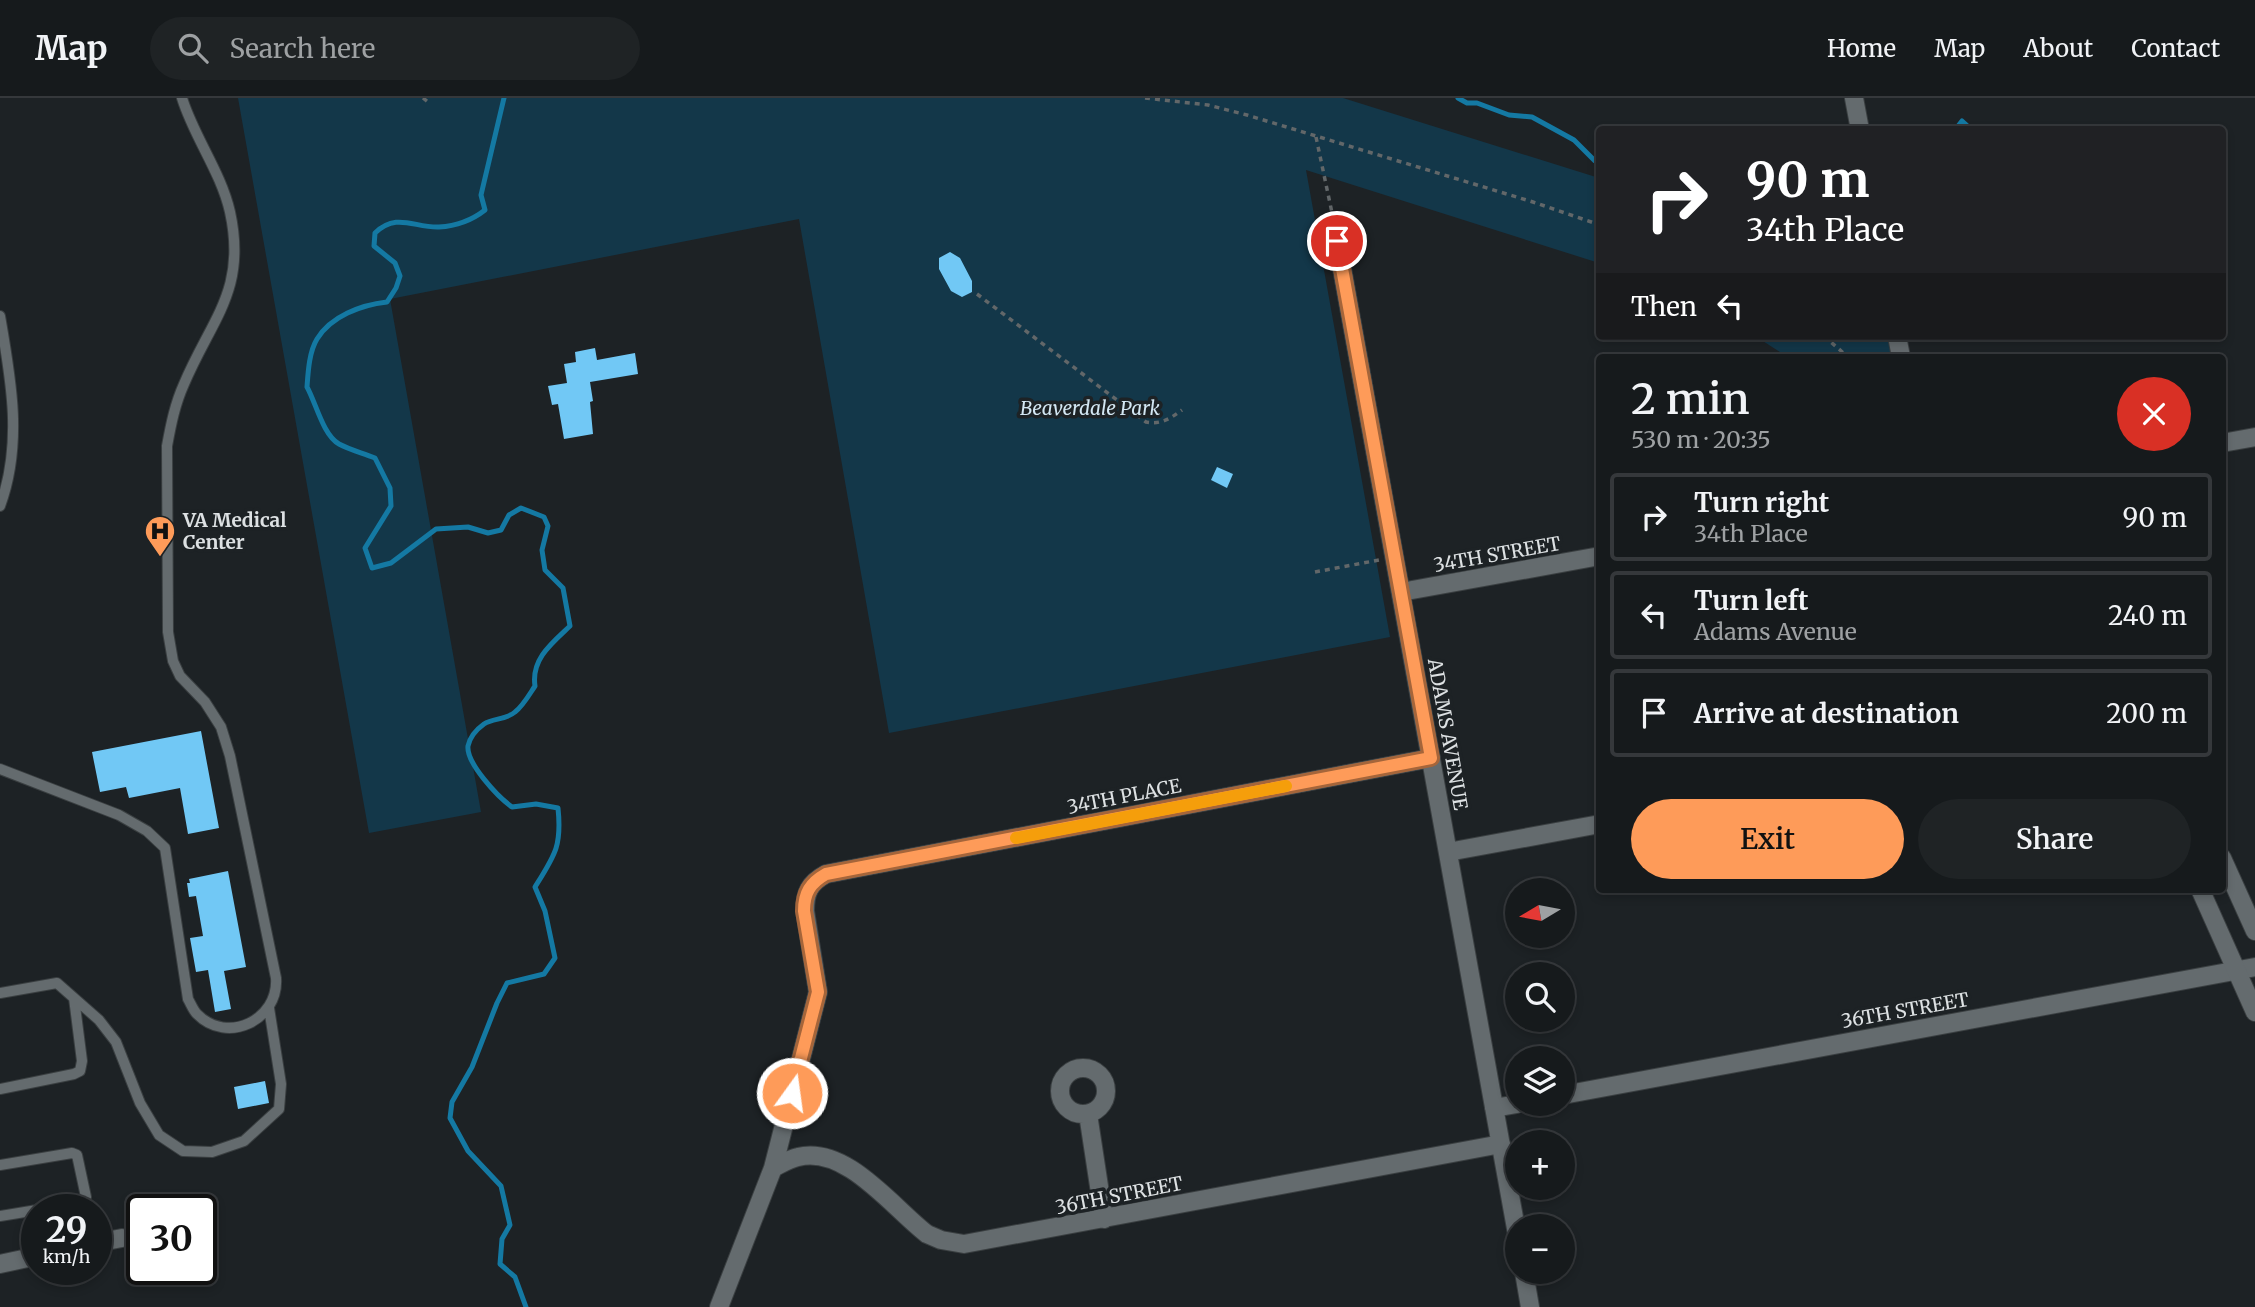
<!DOCTYPE html>
<html lang="en">
<head>
<meta charset="utf-8">
<style>
	body { margin:0; font-family:Merriweather,serif; background:#1f2325; color:#f1f3f6; height:100vh; display:flex; flex-direction:column; font-size:26px; white-space:nowrap }
	* { box-sizing:border-box; margin:0 }
	p { font-size:23px; color:#9ea1a3 }
	.icon { flex:none; width:38px; height:38px; fill:none; stroke:currentColor; stroke-width:2; stroke-linecap:round; stroke-linejoin:round }
	.map { position:relative; flex:1; overflow:hidden }
	.drawer { position:absolute; left:1596px; top:256px; width:630px; height:539px; display:flex; flex-direction:column; background:#161a1c; border-radius:7px; box-shadow:0 4px 10px #0003,0 0 0 2px #35383b }
	.drawer>* { flex:none }
	.guide { position:absolute; left:1596px; top:28px; width:630px; height:214px; border-radius:7px; box-shadow:0 4px 10px #0003,0 0 0 2px #35383b; background:#202124; color:#fff; overflow:hidden }
	.needle { width:46px; rotate:260deg }
	.tools { position:absolute; left:1505px; top:780px; display:grid; gap:14px }
	.tools a { display:grid; place-items:center; width:70px; height:70px; border-radius:50%; background:#161a1c; box-shadow:0 4px 10px #0003,0 0 0 2px #35383b; font-size:35px }
	.speed { position:absolute; left:21px; top:1096px; display:flex; gap:14px; font-size:35px; font-weight:700; text-align:center }
	.speed>* { display:grid; place-content:center; width:91px; height:91px; border-radius:50%; background:#161a1c; box-shadow:0 4px 10px #0003,0 0 0 2px #35383b; line-height:1 }
	.speed small { font-size:18px; font-weight:400 }
	.speed .limit { border:4px solid #111; border-radius:10px; background:#fff; color:#111 }
	.pin { position:absolute; display:grid; place-items:center; width:60px; height:60px; color:#fff; margin:-30px; border:4px solid #fff; border-radius:50%; box-shadow:0 2px 7px #0007 }
	.me { position:absolute; width:77px; margin:-38px; rotate:14deg; stroke-linejoin:round; filter:drop-shadow(0 0 5px #0008) }
	.turn { display:flex; align-items:center; gap:24px; height:147px; padding:0 35px; font-size:32px }
	.turn .icon { width:91px; height:91px; stroke-width:2.5 }
	.turn b { display:block; font-size:49px; line-height:60px }
	.then { display:flex; align-items:center; height:66px; padding:0 35px; background:#0003; gap:14px; font-size:26px }
	.round { display:grid; place-items:center; flex:none; width:74px; height:74px; border-radius:37px; background:#1f2325 }
	.overview { display:flex; align-items:center; justify-content:space-between; height:119px; padding:0 35px }
	h1 { font-size:42px; font-weight:600; line-height:52px }
	.primary-button { display:flex; gap:14px; margin-top:auto; padding:14px 35px }
	.primary-button a { flex:1; height:80px; border-radius:42px; background:#fe9b59; color:#111; font-size:28px; font-weight:600; line-height:80px; text-align:center }
	.primary-button a+a { background:#1f2325; color:#f1f3f6 }
	ul { padding:0; list-style:none }
	li { display:flex; align-items:center; gap:21px; height:88px; margin:0 14px 10px; padding:0 21px; border:4px solid #35383b; border-radius:7px }
	li div { flex:1 }
	li b { display:block; font-size:26px }
	li em { font-style:normal }
	header { display:flex; align-items:center; gap:42px; box-sizing:border-box; height:98px; padding:0 35px; background:#161a1c; border-bottom:2px solid #35383b }
	header strong { font-size:33px }
	nav { display:flex; gap:38px; margin-inline-start:auto; font-size:24px }
	.search { width:490px; height:63px; background:#1f2325; display:flex; align-items:center; gap:18px; box-sizing:border-box; padding:0 24px; border-radius:38px; color:#9ea1a3; font-size:26px }
	.map>svg:first-child { display:block }
</style>
</head>
<body>
<header>
<strong>Map</strong>
<div class="search"><svg class="icon" aria-label="search" viewBox="0 0 24 24"><circle cx="10" cy="10" r="6"/><path d="M15 15l6 6"/></svg>Search here</div>
<nav><a>Home</a><a>Map</a><a>About</a><a>Contact</a></nav>
</header>
<div class="map">
<svg width="2255" height="1209" viewBox="0 0 2255 1209">
	<rect width="100%" height="100%" fill="#1d2225"/>
	<path fill="#133749" d="M238,0h1105l256,80v85l-293,-93 84,467 -501,96 -90,-514 -409,80 91,513 -112,21z
		M1755,238h137l4,21h-108z"/>
	<g fill="none" stroke-linecap="round" stroke-linejoin="round">
		<path stroke="#1479a3" stroke-width="5" d="M504,0l-23,97 4,15c-14,11 -29,16 -46,17 -25,1 -42,-15 -64,6l-1,13 21,17 5,13 -4,12 -9,14c-26,3 -56,14 -70,37 -8,13 -9,34 -10,48 9,16 16,48 32,57 11,6 24,9 36,14l15,30 1,18 -26,42 7,20 19,-5 45,-34 32,-2 20,6 13,-3 8,-15 12,-7 23,9 4,9 -6,24 3,20 18,18 7,38c-18,17 -39,33 -35,60 -6,9 -12,20 -20,26 -9,8 -22,6 -31,12 -7,5 -14,13 -16,22 -2,17 30,51 44,61l24,-3 22,4c4,38 -3,47 -23,79l10,24 10,47 -11,16 -37,9 -10,20 -25,64 -20,35 -2,16 18,33 33,35 9,39 -8,14 -2,25 15,13 11,30
			M1458,0l9,5h10l32,12 23,2 42,23 21,21 5,-1
			M1892,29l5,3
			M1938,32l5,-3 4,3
			M1955,32l7,-9 10,9"/>
	</g>
	<path fill="#71c8f5" d="M950,154l10,6 12,23v11l-10,5 -11,-6 -12,-22v-11z
		M595,250l2,12 38,-7 3,21 -48,8 3,19 -3,1 3,32 -29,5 -6,-35 -6,1 -4,-19 19,-3 -3,-19 12,-2 -1,-10z
		M1217,369l16,7 -6,14 -16,-8z
		M201,633l18,97 -31,6 -8,-46 -51,10 -3,-11 -26,5 -8,-40z
		M228,773l18,96 -22,4 7,38 -16,3 -7,-42 -12,2 -6,-34 13,-2 -7,-40 -7,1 -2,-14h3l-1,-4z
		M265,983l4,22 -31,6 -4,-22z"/>
	<g fill="none" stroke-linecap="round" stroke-linejoin="round">
		<g stroke="#3a3f41" stroke-width="12">
			<path id="service" d="M0,218c11,63 23,128 0,190
				M0,671l119,46 28,16 18,17 23,151c3,5 5,11 9,15 30,31 82,6 79,-36l-46,-222 -9,-29 -16,-25 -25,-26 -7,-15 -5,-29 -1,-186c4,-22 8,-42 17,-62 28,-66 63,-94 46,-172 -9,-40 -36,-75 -48,-114
				M0,895l57,-10 42,37 17,22 24,61 19,32 24,16 29,1 32,-11 35,-32 2,-25 -12,-76
				M0,991l74,-15 6,-3 2,-10 -8,-63
				M0,1067l72,-12 5,2 9,42 -6,5 -42,7
				M0,1118l37,-6"/>
		</g>
		<g stroke="#3a3f41" stroke-width="20">
			<path id="minor" d="M1337,143l180,993
				M2222,345l33,-6
				M1401,494l199,-36
				M1448,754l152,-28
				M1060 993a23 23 0 1 1 46 0a23 23 0 1 1-46 0Z
				M1563,997l692,-128
				M1494,1010l23,-4
				M1088,1016l16,105
				M773,1070c8,-4 16,-9 25,-11 48,-12 94,50 129,77l14,6 23,4 537,-100
				M96,1145l26,-5
				M0,1166l37,-8
				M1524,1174l6,35
				M719,1209l54,-139 45,-176 -13,-81c0,-18 4,-28 21,-37l605,-116"/>
		</g>
		<g stroke="#3a3f41" stroke-width="20">
			<path id="tertiary" d="M1854,0l6,32
				M1897,238l4,21
				M2222,760l33,73
				M2200,791l55,123"/>
		</g>
		<path stroke="#626769" stroke-width="3.5" stroke-dasharray="5 5" stroke-linecap="butt" d="M423,0l5,4
			M1145,0l63,7 39,10 286,87 67,23
			M1316,39l19,90
			M977,196l169,128c15,3 25,-4 36,-12
			M1824,238l24,21
			M1315,474l64,-12"/>
		<use href="#service" stroke="#646b6e" stroke-width="10"/>
		<use href="#minor" stroke="#646b6e" stroke-width="18"/>
		<use href="#tertiary" stroke="#646b6e" stroke-width="18"/>
	</g>
	<g fill="none" stroke-linecap="round" stroke-linejoin="round">
		<g stroke="#a5653a" stroke-width="18">
			<path id="route" d="M792,995l26,-101 -14,-81c0,-18 6,-28 22,-37l605,-116 -94,-517"/>
		</g>
		<use href="#route" stroke="#fe9b59" stroke-width="12"/>
		<path stroke="#f59e0b" stroke-width="12" d="M1016,740l270,-52"/>
	</g>
	<defs>
		<g id="hospital-pin" transform="scale(1.575)"><path d="M0 17L-7.5 6A9.5 9.5 0 1 1 7.5 6Z" fill="#fe9b59" stroke="#1d2225"/><path d="M-5-5h3v3.5h4V-5h3V5h-3V1.5h-4V5h-3Z" fill="#111"/></g>
	</defs>
	<g fill-rule="evenodd">
		<use href="#hospital-pin" x="160" y="433"/>
	</g>
	<g text-anchor="middle" dominant-baseline="central" stroke-width="7" stroke-linejoin="round" paint-order="stroke">
		<g font-size="19" font-style="italic" fill="#d3e7f3" stroke="#1d2225">
			<text x="1090" y="310">Beaverdale Park</text>
		</g>
		<g font-size="19" font-weight="bold" fill="#dde1e3" stroke="#1d2225" text-anchor="start">
			<text x="183" y="422">VA Medical<tspan x="183" dy="22">Center</tspan></text>
		</g>
		<g font-size="19" fill="#dde1e3" stroke="#1d2225">
			<text transform="translate(1497 456) rotate(-10)">34TH STREET</text>
			<text transform="translate(1448 636) rotate(80)">ADAMS AVENUE</text>
			<text transform="translate(1124 698) rotate(-11)">34TH PLACE</text>
			<text transform="translate(1905 912) rotate(-10)">36TH STREET</text>
			<text transform="translate(1119 1097) rotate(-11)">36TH STREET</text>
		</g>
	</g>
</svg>
<div class="tools">
<a><svg class="needle" viewBox="-14 -14 28 28"><path d="M0-13l5 13h-10z" fill="#e53935"/><path d="M0 13l5-13h-10z" fill="#9ea1a3"/></svg></a>
<a><svg class="icon" aria-label="search" viewBox="0 0 24 24"><circle cx="10" cy="10" r="6"/><path d="M15 15l6 6"/></svg></a>
<a><svg class="icon" aria-label="layers" viewBox="0 0 24 24"><path d="M12 4l9 5-9 5-9-5zM3 14l9 5 9-5"/></svg></a>
<a>+</a>
<a>−</a>
</div>
<div class="speed"><div>29<small>km/h</small></div><div class="limit">30</div></div>
<div class="pin" style="left:1337px;top:143px;background:#d93025"><svg class="icon" aria-label="arrive" viewBox="0 0 24 24"><path d="M6 21V4h12l-3 4 3 4H6"/></svg></div>
<svg class="me" style="left:792px;top:995px" viewBox="-20 -20 40 40"><circle r="17" fill="#fe9b59" stroke="#fff" stroke-width="3"/><path d="M0-11L8 9 0 5-8 9z" fill="#fff"/></svg>
<div class="guide">
<div class="turn"><svg class="icon" aria-label="right" viewBox="0 0 24 24"><path d="M7 20v-9h11M14 6l5 5-5 5"/></svg><div><b>90 m</b>34th Place</div></div>
<div class="then">Then<svg class="icon" aria-label="left" viewBox="0 0 24 24"><path d="M17 20v-9H6M10 6l-5 5 5 5"/></svg></div>
</div>
<section class="drawer">
<div class="overview"><div><h1>2 min</h1><p>530 m · 20:35</p></div><a class="round" style="background:#d93025;color:#fff"><svg class="icon" aria-label="close" viewBox="0 0 24 24"><path d="M6 6l12 12M18 6L6 18"/></svg></a></div>
<ul>
<li><svg class="icon" aria-label="right" viewBox="0 0 24 24"><path d="M7 20v-9h11M14 6l5 5-5 5"/></svg><div><b>Turn right</b><p>34th Place</p></div><em>90 m</em></li>
<li><svg class="icon" aria-label="left" viewBox="0 0 24 24"><path d="M17 20v-9H6M10 6l-5 5 5 5"/></svg><div><b>Turn left</b><p>Adams Avenue</p></div><em>240 m</em></li>
<li><svg class="icon" aria-label="arrive" viewBox="0 0 24 24"><path d="M6 21V4h12l-3 4 3 4H6"/></svg><div><b>Arrive at destination</b></div><em>200 m</em></li>
</ul>
<div class="primary-button"><a>Exit</a><a>Share</a></div>
</section>
</div>
</body>
</html>
